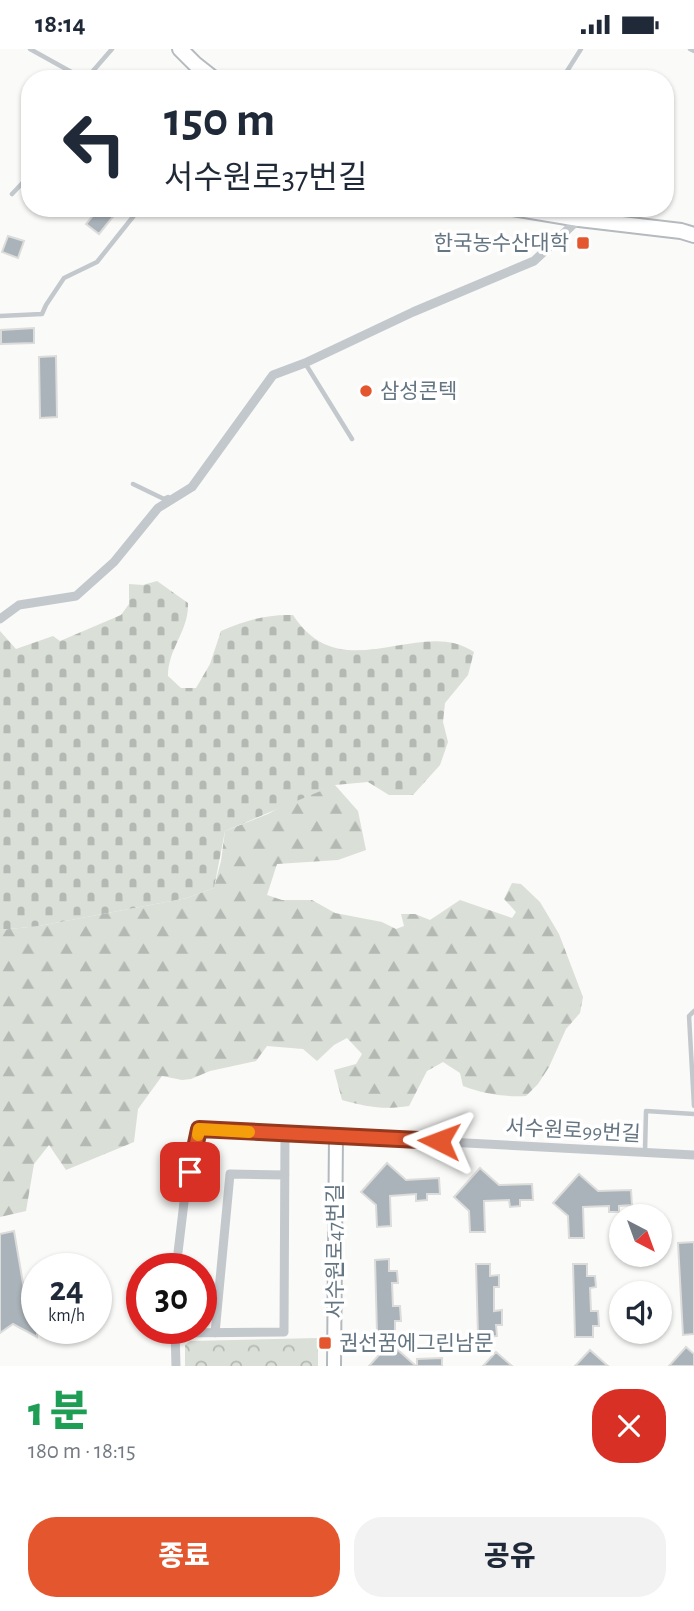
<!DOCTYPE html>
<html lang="ko">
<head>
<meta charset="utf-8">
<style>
	body { margin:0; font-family:"Alegreya Sans","Noto Sans KR",sans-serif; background:#f2f2f3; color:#1f2937; height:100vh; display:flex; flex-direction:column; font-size:26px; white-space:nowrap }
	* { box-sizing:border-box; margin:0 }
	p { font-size:23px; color:#747a83 }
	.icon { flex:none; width:38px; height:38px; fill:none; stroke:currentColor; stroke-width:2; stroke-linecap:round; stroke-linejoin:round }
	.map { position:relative; height:1317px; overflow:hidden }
	.drawer { display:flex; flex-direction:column; background:#fff; flex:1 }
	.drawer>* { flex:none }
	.guide { position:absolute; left:21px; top:21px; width:653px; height:147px; border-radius:28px; box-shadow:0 2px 5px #0004; background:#fff; color:#1f2937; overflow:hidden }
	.needle { width:46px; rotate:139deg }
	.controls { position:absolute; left:609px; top:1155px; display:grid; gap:14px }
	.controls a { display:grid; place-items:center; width:63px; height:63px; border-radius:50%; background:#fff; box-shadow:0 2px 5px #0004; font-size:35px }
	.speed { position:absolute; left:21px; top:1204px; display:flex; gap:14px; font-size:35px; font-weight:700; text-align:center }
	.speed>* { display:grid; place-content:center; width:91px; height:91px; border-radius:50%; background:#fff; box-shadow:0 2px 5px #0004; line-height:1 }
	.speed small { font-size:18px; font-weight:400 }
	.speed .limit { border:10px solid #d22; background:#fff; color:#111 }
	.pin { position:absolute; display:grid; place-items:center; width:60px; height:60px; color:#fff; margin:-30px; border-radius:14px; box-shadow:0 4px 10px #0006 }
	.me { position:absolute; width:77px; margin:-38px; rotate:273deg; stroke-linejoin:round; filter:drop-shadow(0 0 5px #0008) }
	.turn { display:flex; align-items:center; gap:24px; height:147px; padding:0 28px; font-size:32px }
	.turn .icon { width:91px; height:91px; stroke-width:2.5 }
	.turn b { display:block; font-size:49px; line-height:60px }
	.round { display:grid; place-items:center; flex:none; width:74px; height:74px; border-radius:28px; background:#f2f2f3 }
	.summary { display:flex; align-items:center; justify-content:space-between; height:119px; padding:0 28px }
	h1 { font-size:42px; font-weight:800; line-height:52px; color:#1e9e55 }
	.action { display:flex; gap:14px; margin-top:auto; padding:14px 28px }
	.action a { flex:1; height:80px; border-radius:28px; background:#e4572e; color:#fff; font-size:28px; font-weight:800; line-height:80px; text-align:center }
	.action a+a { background:#f2f2f3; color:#1f2937 }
	.status { display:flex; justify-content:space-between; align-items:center; height:49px; padding:0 35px; background:#fff; direction:ltr }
	.status svg { height:19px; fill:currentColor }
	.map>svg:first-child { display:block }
</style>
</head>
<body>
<div class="status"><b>18:14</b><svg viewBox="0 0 49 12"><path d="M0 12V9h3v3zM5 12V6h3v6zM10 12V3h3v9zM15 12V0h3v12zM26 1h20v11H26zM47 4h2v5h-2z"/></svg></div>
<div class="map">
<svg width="694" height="1317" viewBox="0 0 694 1317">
	<defs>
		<pattern id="forest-firs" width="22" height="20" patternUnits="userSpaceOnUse" patternTransform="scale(1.75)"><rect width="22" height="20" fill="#dadfd7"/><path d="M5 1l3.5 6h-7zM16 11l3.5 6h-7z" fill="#b4b9b4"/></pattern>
		<pattern id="cemetery-stones" width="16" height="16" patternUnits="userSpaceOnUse" patternTransform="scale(1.75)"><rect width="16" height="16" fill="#dadfd7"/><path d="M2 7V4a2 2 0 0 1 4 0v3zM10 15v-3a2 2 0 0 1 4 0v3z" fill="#b4b9b4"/></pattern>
		<pattern id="park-crowns" width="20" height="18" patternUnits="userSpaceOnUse" patternTransform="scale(1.75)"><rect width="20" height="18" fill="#dadfd7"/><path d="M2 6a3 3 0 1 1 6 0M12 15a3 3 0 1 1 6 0" fill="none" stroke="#b4b9b4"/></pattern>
	</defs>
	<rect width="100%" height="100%" fill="#fafaf8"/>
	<path fill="url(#forest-firs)" d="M335,736l23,26 8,39 -28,10 -61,4 -10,31 15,5h30l23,13 47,9 14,7 8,-3 -3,-12h14l15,6 30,-20 52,18 4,-6 -12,-13 8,-16 9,1 19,18 19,32 24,63 -3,16 -14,16 -17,38 -11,17 -12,12c-23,1 -41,-2 -63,-10l-3,-13 -17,-11 -16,9 -18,35c-25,4 -42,1 -67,-6l-8,-30 22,-6 6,-10 -15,-16 -13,7 -17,16 -14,-12 -36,-3 -11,15 -46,10 -19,8 -9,1 -20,-4 -24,33 -4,33 -68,28 -17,-25 -15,19 -8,47 -26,6v-287l39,-4 148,-28 27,-10 7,-27 4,-30 43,-17 46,-26z"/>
	<path fill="url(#cemetery-stones)" d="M157,532l31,22c1,28 -20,45 -20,73l13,12h15l14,-24 11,-33c24,-10 45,-17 72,-16 49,76 127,0 181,37l-6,23 -23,28 -2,19 5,20 -8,23 -27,30h-24l-21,-13 -33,3 -110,46 -11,57 -27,10 -148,28 -39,4v-299l16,18 37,-13 7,5 61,-26 8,-11v-20l14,1z"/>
	<path fill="url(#park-crowns)" d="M318,1289v28h-133v-21l5,-4z"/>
	<path fill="#aab3b9" stroke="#dcdcda" stroke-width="2" d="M99,159h21l-21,26 -13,-10z
		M8,187l16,5 -6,17 -16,-6z
		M34,279v15l-33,1v-14z
		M56,307l1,61 -17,1 -1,-61z
		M387,1114l19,17 33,-2 1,16h-13v6l-11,1v-7l-26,2 1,30 -14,1 -1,-22 -15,-13z
		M480,1119l19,17 33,-1 1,16h-13v6l-10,1 -1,-7 -25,1 1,31h-15l-1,-21 -15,-14z
		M579,1125l19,17 33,-1 1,15 -13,1v6h-10v-6l-26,1 1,31h-15l-1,-22 -15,-13z
		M14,1182l10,58 13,8v40l-24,-13 -13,9v-99z
		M694,1193v92l-11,1 -5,-92z
		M389,1210v12h8l1,12h-6l1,23h7l1,15h-6v11l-18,1 -2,-73z
		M476,1215h14v12l9,-1v12h-5v24l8,-1v15h-6l1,11 -19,1z
		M573,1215h14v12h8l1,11 -6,1 1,23h7l1,15h-6v11h-18z
		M390,1294l26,23h-47z
		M686,1298l8,7v12h-25z
		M590,1301l18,16h-33z
		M496,1303l16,14h-29z
		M442,1309v8h-25v-7z"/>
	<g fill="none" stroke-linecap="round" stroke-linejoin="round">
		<g stroke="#b3babf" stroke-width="16">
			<path id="secondary" d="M334,1317l2,-230"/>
		</g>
		<g stroke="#b5babe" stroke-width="18">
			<path id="primary" d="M180,0l15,15 19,15
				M513,159l66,11 102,12 13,4"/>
		</g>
		<path stroke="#c3c8cc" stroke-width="4.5" d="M30,0l54,30
			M690,0l4,2
			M86,30l26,-30
			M562,30l19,-30
			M12,145l18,-19
			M0,267l42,-2 4,-9 18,-27 33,-16 43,-54
			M305,314l47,76
			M133,435l31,15 4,-2
			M694,962l-5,5 5,90
			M645,1103l1,-41 48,3"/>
		<path stroke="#c3c8cc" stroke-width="9" d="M0,570l19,-14 57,-9 38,-34 44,-54 34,-21 81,-112 32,-12 108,-51 121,-51 45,-42
			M176,1220l9,-75 14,-65 495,26
			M175,1281l1,36
			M175,1284l109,-1 1,-199
			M215,1284l15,-159 55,1"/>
		<use href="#secondary" stroke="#fff" stroke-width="12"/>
		<use href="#primary" stroke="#fff" stroke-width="14"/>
	</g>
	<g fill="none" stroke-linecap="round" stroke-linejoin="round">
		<g stroke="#94391e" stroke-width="18">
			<path id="route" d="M190,1123l9,-43 240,12"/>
		</g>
		<use href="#route" stroke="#e4572e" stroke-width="12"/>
		<path stroke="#f59e0b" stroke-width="12" d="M198,1086l1,-6 50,3"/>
	</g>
	<g fill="#e4572e" stroke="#fff" stroke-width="2.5">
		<rect x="576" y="187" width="14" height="14" rx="3.5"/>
		<circle cx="366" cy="342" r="7"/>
		<rect x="318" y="1287" width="14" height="14" rx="3.5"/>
	</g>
	<g text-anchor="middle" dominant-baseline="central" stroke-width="7" stroke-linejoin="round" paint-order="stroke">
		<g font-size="21" fill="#657683" stroke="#fff" text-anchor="start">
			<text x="569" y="194" text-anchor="end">한국농수산대학</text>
			<text x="380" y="342">삼성콘텍</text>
			<text x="339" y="1294">권선꿈에그린남문</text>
		</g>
		<g font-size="21" fill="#657683" stroke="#fff">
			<text transform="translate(573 1082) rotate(3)">서수원로99번길</text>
			<text transform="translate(335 1202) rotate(-90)">서수원로47번길</text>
		</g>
	</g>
</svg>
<div class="controls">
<a><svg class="needle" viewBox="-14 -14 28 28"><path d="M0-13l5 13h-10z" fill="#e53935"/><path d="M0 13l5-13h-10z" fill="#747a83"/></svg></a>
<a><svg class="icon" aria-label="sound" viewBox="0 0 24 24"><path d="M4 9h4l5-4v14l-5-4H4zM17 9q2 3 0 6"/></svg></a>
</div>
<div class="speed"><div>24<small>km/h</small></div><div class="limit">30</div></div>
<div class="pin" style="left:190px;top:1123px;background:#d93025"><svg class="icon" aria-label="arrive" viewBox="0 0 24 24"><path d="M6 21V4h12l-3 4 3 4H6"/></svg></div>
<svg class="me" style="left:439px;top:1092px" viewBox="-20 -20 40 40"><path d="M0-17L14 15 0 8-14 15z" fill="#e4572e" stroke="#fff" stroke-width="4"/></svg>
<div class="guide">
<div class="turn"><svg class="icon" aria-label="left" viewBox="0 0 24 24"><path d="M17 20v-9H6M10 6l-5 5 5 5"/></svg><div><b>150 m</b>서수원로37번길</div></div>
</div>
</div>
<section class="drawer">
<div class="summary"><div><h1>1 분</h1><p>180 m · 18:15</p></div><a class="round" style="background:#d93025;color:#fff"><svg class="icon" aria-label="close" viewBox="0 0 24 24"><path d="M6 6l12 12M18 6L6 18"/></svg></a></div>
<div class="action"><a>종료</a><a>공유</a></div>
</section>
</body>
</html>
